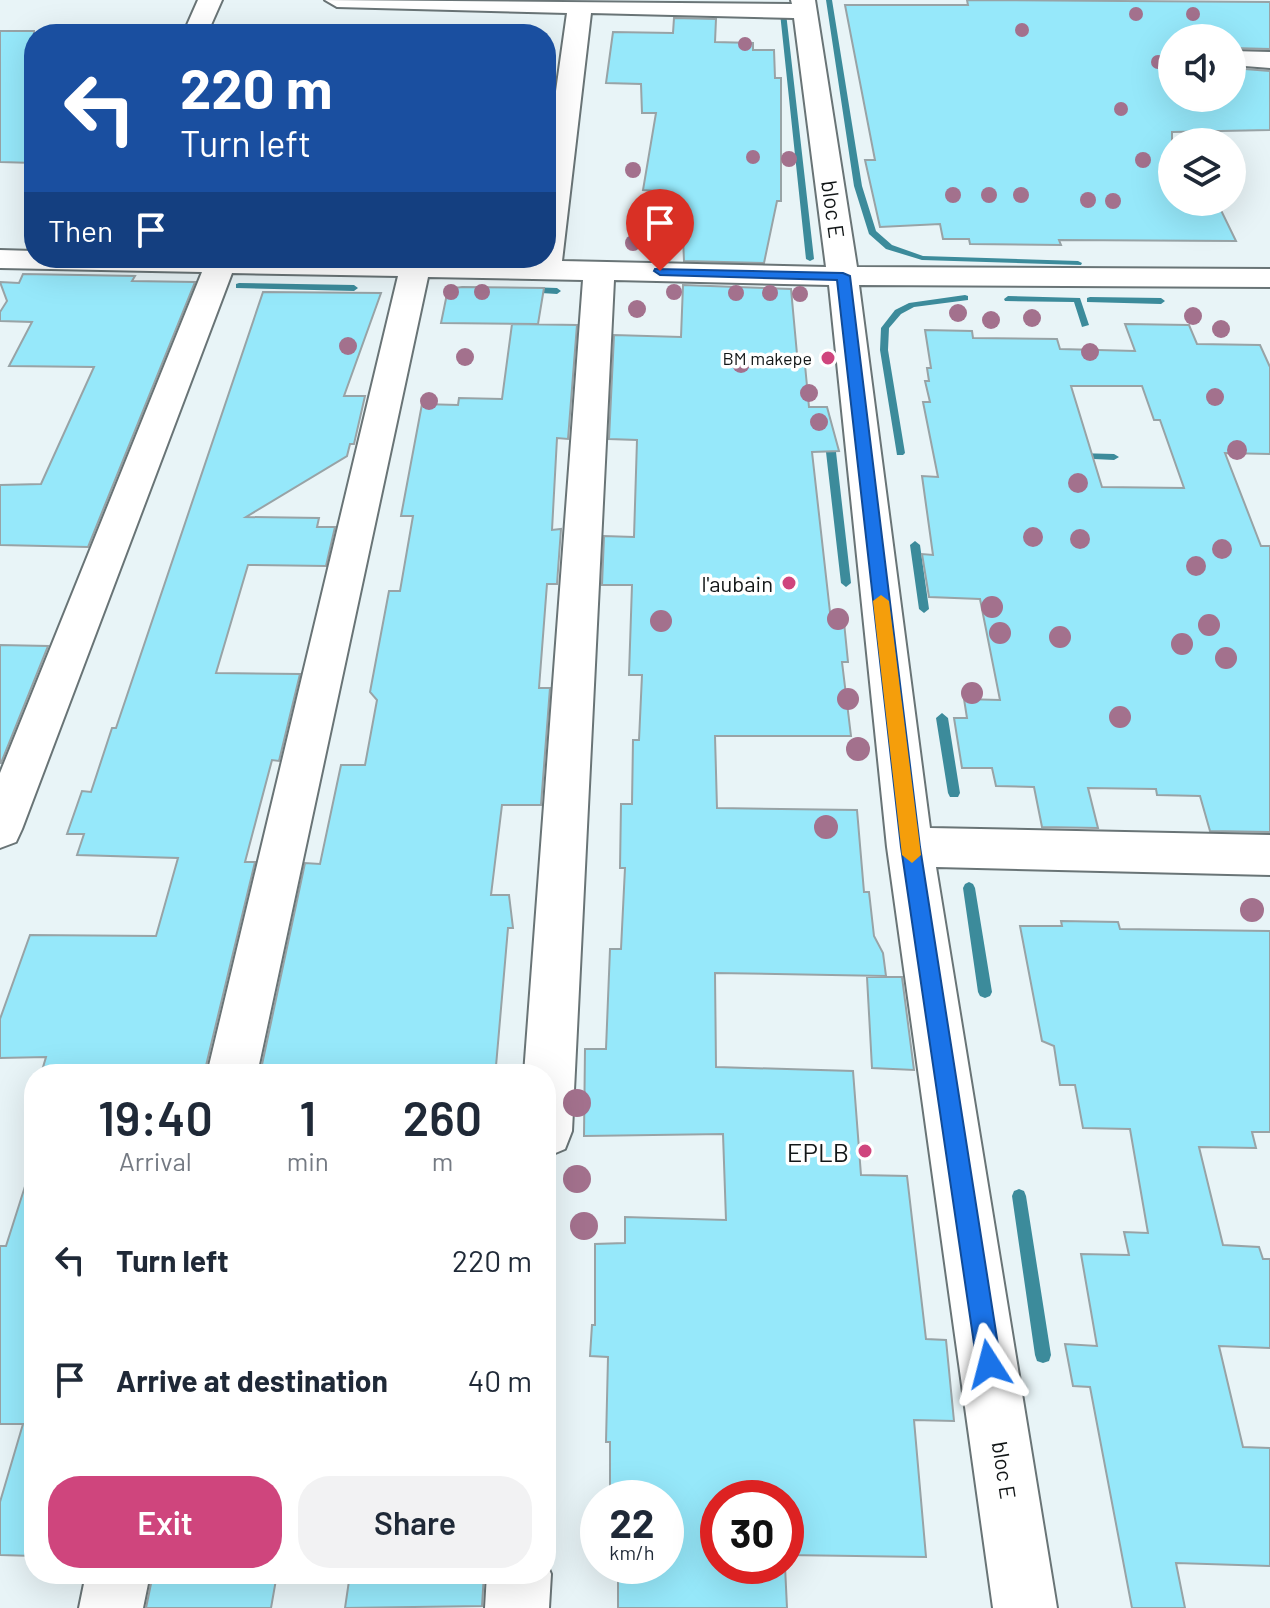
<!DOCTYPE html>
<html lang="en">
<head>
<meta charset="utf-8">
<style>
	body { margin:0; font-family:Barlow,sans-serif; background:#f2f2f3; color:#1f2937; height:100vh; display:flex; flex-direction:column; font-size:30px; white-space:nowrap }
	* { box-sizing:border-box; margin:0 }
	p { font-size:26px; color:#747a83 }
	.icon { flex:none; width:44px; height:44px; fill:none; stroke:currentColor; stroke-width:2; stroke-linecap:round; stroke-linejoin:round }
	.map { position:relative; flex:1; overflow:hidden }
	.sheet { position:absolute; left:24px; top:1064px; width:532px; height:520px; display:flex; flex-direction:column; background:#fff; border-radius:32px; box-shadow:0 8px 32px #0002 }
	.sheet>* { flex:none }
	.top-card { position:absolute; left:24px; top:24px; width:532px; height:244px; border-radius:32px; box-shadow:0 8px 32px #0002; background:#1a4fa0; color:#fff; overflow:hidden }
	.controls { position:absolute; left:1158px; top:24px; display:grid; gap:16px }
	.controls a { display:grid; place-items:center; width:88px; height:88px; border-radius:50%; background:#fff; box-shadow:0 8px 32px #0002; font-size:40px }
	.speed { position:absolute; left:580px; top:1480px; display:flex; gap:16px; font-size:40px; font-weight:700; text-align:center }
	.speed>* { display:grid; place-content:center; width:104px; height:104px; border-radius:50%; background:#fff; box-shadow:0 8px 32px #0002; line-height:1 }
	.speed small { font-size:20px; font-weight:400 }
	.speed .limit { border:12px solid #d22; background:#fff; color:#111 }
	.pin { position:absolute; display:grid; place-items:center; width:68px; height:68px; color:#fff; margin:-82px -34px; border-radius:50% 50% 50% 0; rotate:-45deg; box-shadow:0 0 8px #0007 }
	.pin .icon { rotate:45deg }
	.me { position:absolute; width:88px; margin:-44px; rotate:351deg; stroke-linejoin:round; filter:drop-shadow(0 0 6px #0008) }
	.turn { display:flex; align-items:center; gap:28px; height:168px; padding:0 24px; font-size:36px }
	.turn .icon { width:104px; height:104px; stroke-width:2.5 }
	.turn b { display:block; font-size:56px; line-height:68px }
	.then { display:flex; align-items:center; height:76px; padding:0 24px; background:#0003; gap:16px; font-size:30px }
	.eta { display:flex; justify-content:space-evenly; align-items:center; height:136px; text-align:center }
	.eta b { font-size:48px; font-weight:600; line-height:56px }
	.action { display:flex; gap:16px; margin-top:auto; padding:16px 24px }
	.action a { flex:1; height:92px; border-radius:32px; background:#cf457d; color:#fff; font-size:32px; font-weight:600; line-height:92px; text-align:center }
	.action a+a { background:#f2f2f3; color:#1f2937 }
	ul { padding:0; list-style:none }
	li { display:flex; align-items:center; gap:24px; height:120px; padding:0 24px }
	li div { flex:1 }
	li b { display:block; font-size:30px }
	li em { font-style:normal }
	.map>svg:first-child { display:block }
</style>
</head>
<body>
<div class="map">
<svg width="1270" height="1608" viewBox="0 0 1270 1608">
	<rect width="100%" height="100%" fill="#e8f4f7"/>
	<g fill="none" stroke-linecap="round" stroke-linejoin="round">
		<path fill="#3c8b9b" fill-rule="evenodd" d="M826,0h6l30,186 14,45 16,14 31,11 155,5 4,2 -1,2 -159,-5 -36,-11 -17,-15 -15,-48z
			M783,11l3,2 28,246 -4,2 -4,-2 -26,-246z
			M239,283l115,2 4,3 -4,3 -118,-3v-4z
			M528,287l29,1 4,3 -4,3 -32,-2v-4z
			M965,295l3,1v4l-54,7 -13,7 -12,14 -1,22 17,103 -2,2h-6l-17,-105 1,-22 14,-18 14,-7z
			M1008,296l72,2 9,27 -7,2 -8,-25 -69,-1 -1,-2z
			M1090,297l71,1 4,3 -4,3 -74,-2v-4z
			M831,449l5,3 15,131 -5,4 -5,-4 -15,-131z
			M1077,453l37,1 5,3 -5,3 -40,-2v-4z
			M915,541l5,4 9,64 -5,4 -5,-4 -9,-64z
			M942,713l6,5 12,75 -2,4h-8l-2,-4 -12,-75z
			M969,882l4,2 2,4 17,104 -2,4 -5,2 -5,-2 -2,-4 -15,-104 2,-4z
			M1019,1189l5,2 2,5 25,159 -2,6 -6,2 -6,-2 -2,-6 -23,-159 2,-5z"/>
	</g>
	<path fill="#96e8fa" stroke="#98a3a6" stroke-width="2" fill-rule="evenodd" d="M967,0l303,2v47l-38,-1v-10h-60v60h60v-30l38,3v59l-98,2v70h45l19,39 -177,-1 2,5 -91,-1 -1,-5h-26l-3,-15 -60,3 -15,-67h10l-30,-155h123z
		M674,18l42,1 -1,23 38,1v7h21l1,28h6v123h-4l-13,62 -80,-2 -1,-23 -19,1 -8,-48 -13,-1 13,-77h-14l-1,-29 -35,-1 7,-51 60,1z
		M0,31h34v132l-34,-1z
		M23,274l112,2 -3,5 63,1 -107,265 -88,-2v-60l41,-1 53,-117 -85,-1 23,-44 -32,-1v-9l7,-11 -7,-19 19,1z
		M683,285l108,4 7,76h7l4,42h18l12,44 -27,1 18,160h13l5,50h-6l9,74h-136l2,72 140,2 7,82h5l5,44 9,17 3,23 -171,-3 1,94 137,4 8,104 46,1 19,163 20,1 8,81 -40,-1 12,137 -140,-2v-57h-68v68h67l2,42h-169v-42h48v-68h-56v-56h-4l2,-85 -18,-1 2,-31h3v-81l30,-1v-26l101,3 -3,-86 -139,2 1,-87h21l4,-100h11l4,-81h-5l1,-64h11l1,-64h6l3,-65h-13l3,-90h-30l2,-49 30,1 3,-97 -28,-1 5,-104 67,2z
		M462,287l82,1 -6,36 -97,-1 7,-34z
		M263,292l118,1 -37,103h21l-11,48h-4l-3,12 -101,61 73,1 -2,9h18l-9,39 -78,-1 -32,108 84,1 -21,87 -7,-1 -27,102h10l-51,212h-163l5,-17 -46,1v-39l30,-84 126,1 22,-78 -101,-3 7,-21h-17l15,-43 9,1 21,-64h4z
		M512,324l65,1 -9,114 -11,-1 -5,92 9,-1 -4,55h-10l-8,104h11l-9,117h-39l-11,90h18l4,33h-5l-12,138 -129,-1 -2,9h-105l45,-211 15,1 21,-99h24l12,-65 -7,-8 19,-101h11l13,-75h-12l21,-112 36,1 1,-7 43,1z
		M1125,324l64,1 8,19 63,1 10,22v87l-45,-1 36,93h9v286l-60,-1 -10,-35 -43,-1 -1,-6 -68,-1 10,40 -56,-1 -8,-40 -38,-1 -4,-18h-30l-8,-50h13l-3,-19 36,1 -20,-101 -51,-2 -7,-43 11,1 -11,-79 16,1 -15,-75h7l-5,-21h4l-2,-13h4l-6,-38 47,1 1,7 84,1 3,10 75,2zM1071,386h71l12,34h6l24,68 -82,-1z
		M0,645l48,1 -47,117h-1z
		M1061,921l57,1 2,7 150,2v201h-18l4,16 -57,-1 24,98 36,2 4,12h7v89l-51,-2 24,101 27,1v118l-94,-3 9,45h-53l-42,-221 -17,-1 -8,-42 32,2 -16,-92 48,1 -5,-23 24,1 -18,-104 -47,-1 -8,-43h-15l-6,-39 -12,-5 -22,-115h42z
		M867,977h35l12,93 -42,-2z
		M27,1180l7,1v375l-34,-1v-53l23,-78h-23v-178h6z
		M153,1574h124l-6,34h-125z
		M350,1574h134l-2,32 -137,2z"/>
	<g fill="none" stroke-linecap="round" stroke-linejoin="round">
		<g stroke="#697476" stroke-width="4">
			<path id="minor" d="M198,0h24l-15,34h-24z
				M325,0l467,4 -1,-4h24l42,267 413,2v18l-411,-2 71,543 340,7v40l-334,-8 121,741h-64l-106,-761 -58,-562 -215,-5 -42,851 -7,18 -19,8v-83h-22l59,-794 -155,-3 -171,797h-50l191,-798 -166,-3 -210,556 -6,13 -16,6v-75l202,-501 -202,-4v-18l34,1v7h512v-96l21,-149 -230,-6zM591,13l203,5 32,249 -264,-6z
				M1232,51l38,1v16l-38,-3z
				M546,1562l5,12 -2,34h-64l2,-34h59z
				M86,1574h64l-7,34h-64z"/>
		</g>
		<use href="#minor" fill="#fff" fill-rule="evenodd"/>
	</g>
	<g fill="#a3718d">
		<circle cx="1136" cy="14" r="7"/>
		<circle cx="1193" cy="14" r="7"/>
		<circle cx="1022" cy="30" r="7"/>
		<circle cx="745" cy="44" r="7"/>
		<circle cx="1158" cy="62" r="7"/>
		<circle cx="1121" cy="109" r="7"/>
		<circle cx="753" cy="157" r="7"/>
		<circle cx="789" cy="159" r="8"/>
		<circle cx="1143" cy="160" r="8"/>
		<circle cx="633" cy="170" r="8"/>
		<circle cx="953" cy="195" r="8"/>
		<circle cx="989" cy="195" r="8"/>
		<circle cx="1021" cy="195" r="8"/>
		<circle cx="1088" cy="200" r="8"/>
		<circle cx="1113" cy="201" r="8"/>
		<circle cx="633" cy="243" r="8"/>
		<circle cx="451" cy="292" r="8"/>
		<circle cx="482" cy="292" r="8"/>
		<circle cx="674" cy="292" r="8"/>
		<circle cx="736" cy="293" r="8"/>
		<circle cx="770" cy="293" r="8"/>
		<circle cx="800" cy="294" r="8"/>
		<circle cx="637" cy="309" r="9"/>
		<circle cx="958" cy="313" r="9"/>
		<circle cx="1193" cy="316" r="9"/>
		<circle cx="1032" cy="318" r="9"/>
		<circle cx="991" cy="320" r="9"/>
		<circle cx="1221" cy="329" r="9"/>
		<circle cx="348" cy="346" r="9"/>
		<circle cx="1090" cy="352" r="9"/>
		<circle cx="465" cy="357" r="9"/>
		<circle cx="741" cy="364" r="9"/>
		<circle cx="809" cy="393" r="9"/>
		<circle cx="1215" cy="397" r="9"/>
		<circle cx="429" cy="401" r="9"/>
		<circle cx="819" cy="422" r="9"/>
		<circle cx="1237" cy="450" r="10"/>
		<circle cx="1078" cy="483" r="10"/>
		<circle cx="1033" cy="537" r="10"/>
		<circle cx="1080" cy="539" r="10"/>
		<circle cx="1222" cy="549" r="10"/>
		<circle cx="1196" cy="566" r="10"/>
		<circle cx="992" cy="607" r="11"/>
		<circle cx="838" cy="619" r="11"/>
		<circle cx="661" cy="621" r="11"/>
		<circle cx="1209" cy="625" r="11"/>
		<circle cx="1000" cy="633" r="11"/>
		<circle cx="1060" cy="637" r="11"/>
		<circle cx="1182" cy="644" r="11"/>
		<circle cx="1226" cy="658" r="11"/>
		<circle cx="972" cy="693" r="11"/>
		<circle cx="848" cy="699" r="11"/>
		<circle cx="1120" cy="717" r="11"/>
		<circle cx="858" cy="749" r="12"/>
		<circle cx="826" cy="827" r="12"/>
		<circle cx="1252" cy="910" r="12"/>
		<circle cx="577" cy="1103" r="14"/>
		<circle cx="577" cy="1179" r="14"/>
		<circle cx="584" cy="1226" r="14"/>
	</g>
	<path fill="#1a73e8" stroke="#114b97" stroke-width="2" d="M655,269l188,4 7,3 70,571 81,517 -4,9 -8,3 -9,-3 -3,-9 -76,-517 -64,-567 -177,-5 -6,-4z"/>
	<path fill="#f59e0b" d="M881,595l8,6 32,254 -9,8 -10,-8 -29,-254z"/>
	<g fill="#cf457d" stroke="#fff" stroke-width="3">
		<circle cx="828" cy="358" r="8"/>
		<circle cx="789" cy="583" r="8"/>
		<circle cx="865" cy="1151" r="8"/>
	</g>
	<g text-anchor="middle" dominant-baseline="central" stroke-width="7" stroke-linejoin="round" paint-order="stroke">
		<g font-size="18" fill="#131718" stroke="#fff" text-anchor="end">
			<text x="812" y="358">BM makepe</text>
		</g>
		<g font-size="22" fill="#131718" stroke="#fff">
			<text transform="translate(834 209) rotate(82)">bloc E</text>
			<text transform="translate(1005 1470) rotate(81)">bloc E</text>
		</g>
		<g font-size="22" fill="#131718" stroke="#fff" text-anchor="end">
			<text x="773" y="583">l'aubain</text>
		</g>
		<g font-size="26" fill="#131718" stroke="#fff" text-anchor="end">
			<text x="849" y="1151">EPLB</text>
		</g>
	</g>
</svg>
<div class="controls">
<a><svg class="icon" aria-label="sound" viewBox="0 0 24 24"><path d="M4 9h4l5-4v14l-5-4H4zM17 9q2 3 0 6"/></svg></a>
<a><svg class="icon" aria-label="layers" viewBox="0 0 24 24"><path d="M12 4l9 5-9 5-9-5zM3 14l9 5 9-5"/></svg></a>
</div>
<div class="speed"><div>22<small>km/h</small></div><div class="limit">30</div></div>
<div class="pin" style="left:660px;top:271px;background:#d93025"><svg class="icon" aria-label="arrive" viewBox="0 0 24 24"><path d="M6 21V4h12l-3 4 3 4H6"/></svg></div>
<svg class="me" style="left:989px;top:1364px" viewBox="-20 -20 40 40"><path d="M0-17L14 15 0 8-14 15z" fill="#1a73e8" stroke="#fff" stroke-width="4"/></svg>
<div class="top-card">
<div class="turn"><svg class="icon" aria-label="left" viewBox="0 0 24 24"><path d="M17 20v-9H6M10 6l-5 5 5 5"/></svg><div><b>220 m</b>Turn left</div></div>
<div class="then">Then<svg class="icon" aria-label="arrive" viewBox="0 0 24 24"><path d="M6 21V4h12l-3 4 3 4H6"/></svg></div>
</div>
<section class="sheet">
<div class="eta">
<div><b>19:40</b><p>Arrival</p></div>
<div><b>1</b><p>min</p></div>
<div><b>260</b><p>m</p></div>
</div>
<ul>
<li><svg class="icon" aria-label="left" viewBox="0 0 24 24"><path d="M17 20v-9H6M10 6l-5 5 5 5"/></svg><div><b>Turn left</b></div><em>220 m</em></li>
<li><svg class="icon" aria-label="arrive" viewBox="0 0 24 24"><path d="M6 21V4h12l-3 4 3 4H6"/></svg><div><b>Arrive at destination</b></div><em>40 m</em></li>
</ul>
<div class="action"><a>Exit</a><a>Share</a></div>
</section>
</div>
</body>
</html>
